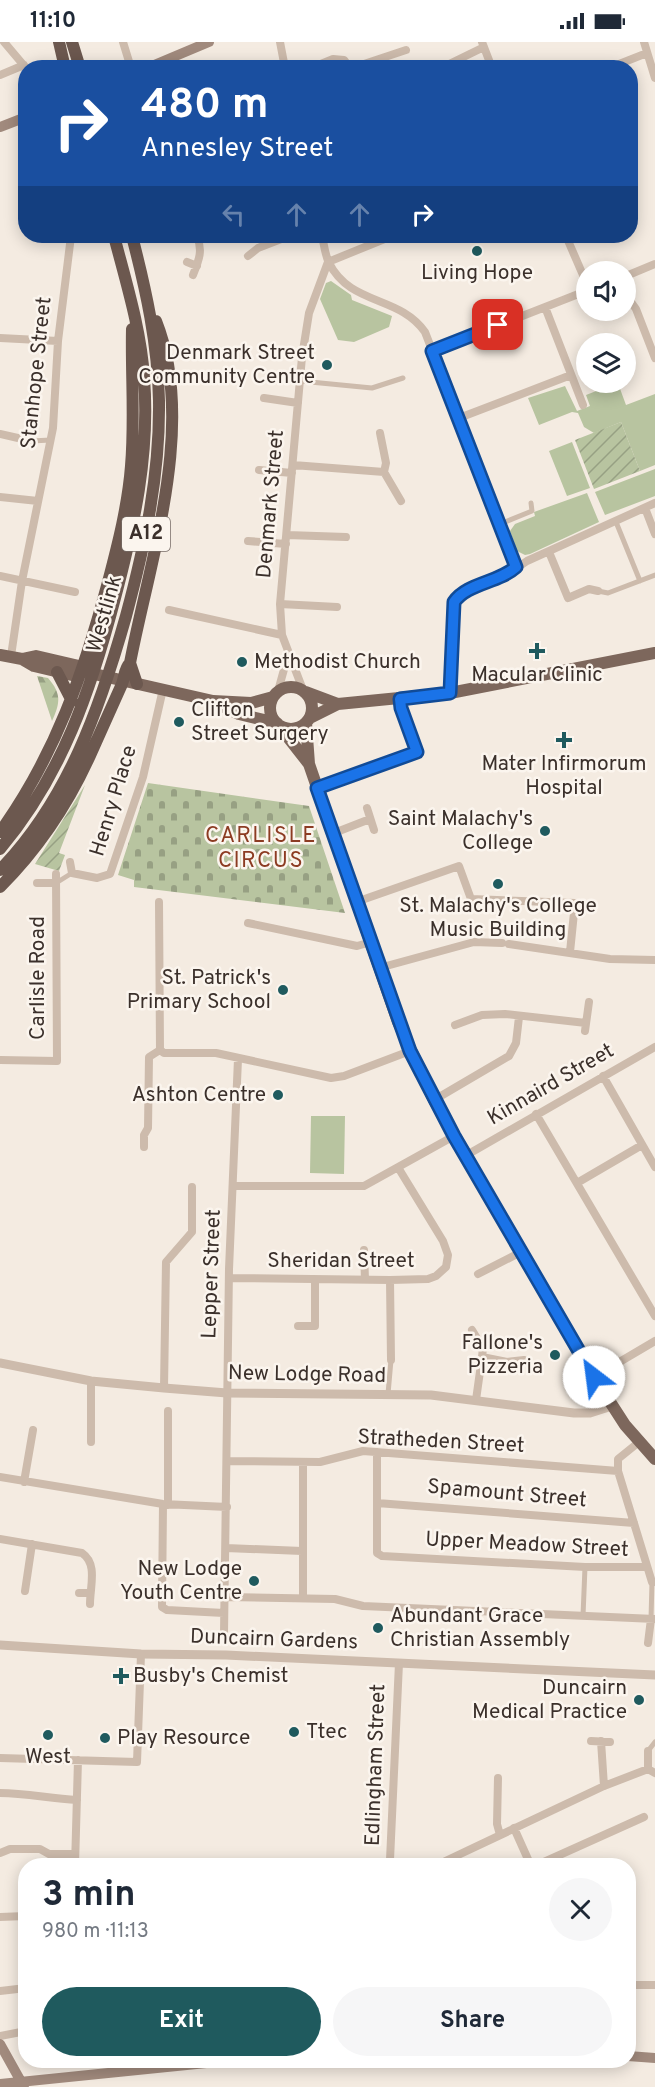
<!DOCTYPE html>
<html lang="en">
<head>
<meta charset="utf-8">
<style>
	body { margin:0; font-family:Overpass,sans-serif; background:#f6f6f7; color:#1f2937; height:100vh; display:flex; flex-direction:column; font-size:22px; white-space:nowrap }
	* { box-sizing:border-box; margin:0 }
	p { font-size:20px; color:#747a83 }
	.icon { flex:none; width:33px; height:33px; fill:none; stroke:currentColor; stroke-width:2; stroke-linecap:round; stroke-linejoin:round }
	.map { position:relative; flex:1; overflow:hidden }
	.drawer { position:absolute; left:18px; top:1816px; width:618px; height:210px; display:flex; flex-direction:column; background:#fff; border-radius:24px; box-shadow:0 3px 15px #0003 }
	.drawer>* { flex:none }
	.banner { position:absolute; left:18px; top:18px; width:620px; height:183px; border-radius:24px; box-shadow:0 3px 15px #0003; background:#1a4fa0; color:#fff; overflow:hidden }
	.controls { position:absolute; left:576px; top:219px; display:grid; gap:12px }
	.controls a { display:grid; place-items:center; width:60px; height:60px; border-radius:50%; background:#fff; box-shadow:0 3px 15px #0003; font-size:30px }
	.pin { position:absolute; display:grid; place-items:center; width:51px; height:51px; color:#fff; margin:-26px; border-radius:12px; box-shadow:0 3px 9px #0006 }
	.me { position:absolute; width:66px; margin:-33px; rotate:330deg; stroke-linejoin:round; filter:drop-shadow(0 0 4px #0008) }
	.turn { display:flex; align-items:center; gap:21px; height:126px; padding:0 24px; font-size:27px }
	.turn .icon { width:78px; height:78px; stroke-width:2.5 }
	.turn b { display:block; font-size:42px; line-height:51px }
	.lanes { display:flex; align-items:center; height:57px; padding:0 24px; background:#0003; justify-content:center; gap:30px; direction:ltr }
	.lanes .off { opacity:.35 }
	.round { display:grid; place-items:center; flex:none; width:63px; height:63px; border-radius:32px; background:#f6f6f7 }
	.summary { display:flex; align-items:center; justify-content:space-between; height:102px; padding:0 24px }
	h1 { font-size:36px; font-weight:700; line-height:45px }
	.primary-button { display:flex; gap:12px; margin-top:auto; padding:12px 24px }
	.primary-button a { flex:1; height:69px; border-radius:36px; background:#1f5a5e; color:#fff; font-size:24px; font-weight:700; line-height:69px; text-align:center }
	.primary-button a+a { background:#f6f6f7; color:#1f2937 }
	.status { display:flex; justify-content:space-between; align-items:center; height:42px; padding:0 30px; background:#fff; direction:ltr }
	.status svg { height:16px; fill:currentColor }
	.map>svg:first-child { display:block }
</style>
</head>
<body>
<div class="status"><b>11:10</b><svg viewBox="0 0 49 12"><path d="M0 12V9h3v3zM5 12V6h3v6zM10 12V3h3v9zM15 12V0h3v12zM26 1h20v11H26zM47 4h2v5h-2z"/></svg></div>
<div class="map">
<svg width="655" height="2045" viewBox="0 0 655 2045">
	<defs>
		<pattern id="forest-firs" width="22" height="20" patternUnits="userSpaceOnUse" patternTransform="scale(1.5)"><rect width="22" height="20" fill="#b8c4a0"/><path d="M5 1l3.5 6h-7zM16 11l3.5 6h-7z" fill="#97a083"/></pattern>
		<pattern id="cemetery-stones" width="16" height="16" patternUnits="userSpaceOnUse" patternTransform="scale(1.5)"><rect width="16" height="16" fill="#b8c4a0"/><path d="M2 7V4a2 2 0 0 1 4 0v3zM10 15v-3a2 2 0 0 1 4 0v3z" fill="#97a083"/></pattern>
		<pattern id="garden-furrows" width="10" height="10" patternUnits="userSpaceOnUse" patternTransform="scale(1.5)"><rect width="10" height="10" fill="#b8c4a0"/><path d="M-1 1l2-2M0 10L10 0M9 11l2-2" fill="none" stroke="#97a083"/></pattern>
	</defs>
	<rect width="100%" height="100%" fill="#f4ebe1"/>
	<path fill="#b8c4a0" d="M331,239l20,14 1,5 40,16 -3,11 -35,15 -16,-2 -18,-41 6,-16z
		M614,342l5,2 7,19 29,-11v71l-15,6 -19,-49 -27,11 -10,-6 -6,-14 -6,-1 -33,13 -11,-27 37,-12 12,25 13,-5 -4,-11z
		M572,400l18,46 -23,8 -18,-45z
		M655,427v27l-50,19 -10,-23z
		M587,451l12,29 -69,32 -5,1 -8,-4 -7,-20 5,-7 20,-8 -1,-4z
		M311,1074h34l-1,58 -34,-1z"/>
	<path fill="url(#forest-firs)" d="M37,634l11,2c14,16 12,25 4,43z"/>
	<path fill="url(#cemetery-stones)" d="M148,741l161,23 36,107 -211,-26v-7l-16,-5z"/>
	<path fill="url(#garden-furrows)" d="M621,380l19,49 -46,18 -19,-49z
		M85,743l-26,68 6,2 -6,16 -24,-7z"/>
	<g fill="none" stroke-linecap="round" stroke-linejoin="round">
		<path stroke="#cdbbac" stroke-width="5" d="M300,339l72,7 31,-10
			M31,399l20,-1
			M616,480l24,59
			M500,482l32,-13 -1,-8
			M598,549l10,2 47,-18
			M56,841l16,-10
			M388,1352l3,-34
			M583,1574l2,-49
			M651,1577l1,-37
			M648,1709l7,-9"/>
		<path stroke="#cdbbac" stroke-width="8" d="M4,0l22,26
			M123,0l8,26
			M280,0l5,26
			M482,0l10,26
			M644,0l11,36
			M311,26l22,-9 11,1 6,8
			M352,26l54,-18
			M441,26l43,-21
			M609,26l38,-15
			M0,33l24,-10
			M322,194c2,8 3,19 7,27 22,43 70,32 96,69l91,235
			M566,194l20,46
			M248,214l10,-8 31,-12
			M187,220l10,4
			M328,220l64,-26
			M193,233c6,-15 10,-24 4,-39
			M626,234l29,-12
			M626,253l10,14 19,49
			M545,265l38,98
			M0,296l58,3
			M433,309l153,-60
			M264,356l34,5
			M459,376l112,-43
			M380,391l6,30 -2,9
			M0,392l31,7
			M293,423l91,7 17,29
			M259,428l33,3
			M0,455l38,4
			M645,466l10,26
			M287,493l59,2
			M248,499l38,3
			M549,510l19,46 21,-9 9,2
			M0,534l75,16
			M280,562l57,3
			M169,568l113,25
			M11,614l11,-75 31,-153 5,-87 13,-105
			M303,648l-21,-55 -2,-31 22,-247 7,-44 19,-51
			M278,649l10,-36
			M450,651l4,-91 5,-8 49,-20 19,-13 128,-58
			M317,745l100,-35 -16,-44 -1,-9
			M367,766l7,22
			M334,791l36,-14
			M70,820l2,11 25,5 13,-4 33,-97 20,-88
			M37,841h19
			M159,860l1,148
			M356,860l103,-36 12,33 104,4 -5,49
			M248,881l109,23 14,-4
			M509,902l101,15 45,1
			M379,926l95,-26 28,1
			M455,983l27,-10 23,-1 81,9
			M585,989l4,-29
			M0,1018l57,1 -1,-187
			M603,1034l52,91
			M434,1058l75,-44 7,-13 3,-26
			M536,1072l119,202
			M144,1105v-12l4,-7 1,-71 11,-7 4,3h52l115,25 13,-2 66,-25
			M465,1114l190,-109
			M577,1141l65,-38
			M233,1144h131l90,-50
			M364,1208l1,30
			M478,1232l43,-22
			M229,1236l161,2 38,-1 8,-3 10,-9 2,-12 -5,-14 -44,-72
			M390,1238l1,80
			M298,1284h17v-45
			M472,1288l11,18 -1,9
			M594,1335l61,-36
			M91,1339v61
			M164,1346l2,-126 26,-30v-45
			M476,1358l6,-43 25,5 17,-2
			M168,1369v94
			M639,1400l-21,17v12l34,111h3
			M377,1410v101l5,3 203,11h60
			M227,1419l93,1 43,-11 255,20
			M0,1435l163,27 64,3
			M24,1440l9,-52
			M377,1461l257,20
			M163,1462l-1,103 5,3 57,3
			M0,1497l82,14c16,11 8,33 8,51
			M226,1506l76,3
			M25,1549l7,-47
			M79,1551h11
			M224,1555l111,2 28,7 292,13
			M303,1556v-136
			M224,1592l5,-365 9,-210
			M648,1601l3,-24
			M591,1699l19,1
			M601,1699l3,45
			M648,1709v18l7,4
			M0,1716l137,4 4,-108
			M498,1736l-1,46 3,11
			M0,1751c28,0 50,6 77,7
			M514,1786l17,38
			M0,1811l10,-4h30l9,5h26
			M110,1822l327,1 167,-79 44,-17
			M75,1824l3,-106
			M386,1824l4,-6 9,-197
			M535,1824l109,-49
			M0,1875l26,-1
			M628,1943h27
			M0,1949l26,-3
			M0,1994l26,-5"/>
		<path stroke="#cdbbac" stroke-width="9" d="M0,1321l91,18 73,7 63,5 204,2 143,18h16l22,-7
			M0,1603l141,9 85,1 429,20"/>
		<path stroke="#a18a7d" stroke-width="10" d="M147,26l62,-26
			M0,85l26,-10
			M0,2002l24,43
			M628,2014l27,2
			M0,2042l226,-23"/>
		<path stroke="#7d675c" stroke-width="12" d="M0,613l22,4 12,7 42,10 5,-5
			M22,617l14,-3 43,10 2,5 132,30 38,2 22,-6
			M270 666a21 21 0 1 1 42 0a21 21 0 1 1-42 0Z
			M306,650l32,12
			M218,662l21,10 38,9
			M310,676l28,-14 112,-11 205,-40
			M306,681l3,41
			M280,685l29,37 89,258 36,78 160,277 31,48 30,34"/>
		<path stroke="#6c584f" stroke-width="12" d="M59,0l6,26
			M72,0l8,26
			M130,621l7,21
			M57,630l15,29
			M0,790c55,-76 84,-160 108,-250 10,-38 20,-77 23,-116 4,-46 0,-91 1,-137
			M0,807c62,-74 91,-159 115,-251 19,-72 35,-144 29,-220 -3,-48 -18,-96 -30,-142
			M0,828c68,-70 100,-162 126,-254 19,-71 34,-141 33,-215 -1,-57 -13,-111 -27,-165
			M0,845c39,-39 70,-86 92,-136 10,-22 20,-45 30,-67 3,-8 2,-15 8,-21 20,-104 67,-239 26,-342"/>
	</g>
	<g fill="none" stroke-linecap="round" stroke-linejoin="round">
		<g stroke="#114b97" stroke-width="15">
			<path id="route" d="M498,283l-66,26 84,216c-18,16 -49,16 -62,35l-4,91 -50,6 1,9 16,44 -100,36 93,263 44,85 140,241"/>
		</g>
		<use href="#route" stroke="#1a73e8" stroke-width="10"/>
	</g>
	<g fill="#1f5a5e" stroke="#fbf5ee" stroke-width="2">
		<circle cx="477" cy="209" r="6"/>
		<circle cx="327" cy="323" r="6"/>
		<path d="M534 600h6v6h6v6h-6v6h-6v-6h-6v-6h6z"/>
		<circle cx="242" cy="620" r="6"/>
		<circle cx="179" cy="680" r="6"/>
		<path d="M561 689h6v6h6v6h-6v6h-6v-6h-6v-6h6z"/>
		<circle cx="545" cy="789" r="6"/>
		<circle cx="498" cy="842" r="6"/>
		<circle cx="283" cy="948" r="6"/>
		<circle cx="278" cy="1053" r="6"/>
		<circle cx="555" cy="1313" r="6"/>
		<circle cx="254" cy="1539" r="6"/>
		<circle cx="378" cy="1586" r="6"/>
		<path d="M118 1625h6v6h6v6h-6v6h-6v-6h-6v-6h6z"/>
		<circle cx="639" cy="1658" r="6"/>
		<circle cx="294" cy="1690" r="6"/>
		<circle cx="48" cy="1693" r="6"/>
		<circle cx="105" cy="1696" r="6"/>
	</g>
	<g text-anchor="middle" dominant-baseline="central" stroke-width="5" stroke-linejoin="round" paint-order="stroke">
		<rect fill="#fbf5ee" stroke="#756b66" stroke-width="1.5" x="122" y="475" width="48" height="34" rx="4.5"/>
		<g font-size="20" font-weight="bold" fill="#3b302b">
			<text x="146" y="492">A12</text>
		</g>
		<g font-size="21" fill="#3b302b" stroke="#fbf5ee" text-anchor="end">
			<text x="477" y="231" text-anchor="middle">Living Hope</text>
			<text x="315" y="311">Denmark Street<tspan x="315" dy="24">Community Centre</tspan></text>
			<text x="254" y="620" text-anchor="start">Methodist Church</text>
			<text x="537" y="633" text-anchor="middle">Macular Clinic</text>
			<text x="191" y="668" text-anchor="start">Clifton<tspan x="191" dy="24">Street Surgery</tspan></text>
			<text x="564" y="722" text-anchor="middle">Mater Infirmorum<tspan x="564" dy="24">Hospital</tspan></text>
			<text x="533" y="777">Saint Malachy's<tspan x="533" dy="24">College</tspan></text>
			<text x="498" y="864" text-anchor="middle">St. Malachy's College<tspan x="498" dy="24">Music Building</tspan></text>
			<text x="271" y="936">St. Patrick's<tspan x="271" dy="24">Primary School</tspan></text>
			<text x="266" y="1053">Ashton Centre</text>
			<text x="543" y="1301">Fallone's<tspan x="543" dy="24">Pizzeria</tspan></text>
			<text x="242" y="1527">New Lodge<tspan x="242" dy="24">Youth Centre</tspan></text>
			<text x="390" y="1574" text-anchor="start">Abundant Grace<tspan x="390" dy="24">Christian Assembly</tspan></text>
			<text x="133" y="1634" text-anchor="start">Busby's Chemist</text>
			<text x="627" y="1646">Duncairn<tspan x="627" dy="24">Medical Practice</tspan></text>
			<text x="306" y="1690" text-anchor="start">Ttec</text>
			<text x="117" y="1696" text-anchor="start">Play Resource</text>
			<text x="48" y="1715" text-anchor="middle">West</text>
		</g>
		<g font-size="21" fill="#3b302b" stroke="#fbf5ee">
			<text transform="translate(37 331) rotate(-84)">Stanhope Street</text>
			<text transform="translate(271 462) rotate(-85)">Denmark Street</text>
			<text transform="translate(105 572) rotate(-74)">Westlink</text>
			<text transform="translate(114 759) rotate(-73)">Henry Place</text>
			<text transform="translate(38 936) rotate(-90)">Carlisle Road</text>
			<text transform="translate(551 1043) rotate(-30)">Kinnaird Street</text>
			<text x="341" y="1219">Sheridan Street</text>
			<text transform="translate(212 1232) rotate(-88)">Lepper Street</text>
			<text transform="translate(307 1333) rotate(1)">New Lodge Road</text>
			<text transform="translate(441 1400) rotate(3)">Stratheden Street</text>
			<text transform="translate(507 1452) rotate(5)">Spamount Street</text>
			<text transform="translate(527 1503) rotate(3)">Upper Meadow Street</text>
			<text transform="translate(274 1598) rotate(2)">Duncairn Gardens</text>
			<text transform="translate(376 1723) rotate(-88)">Edlingham Street</text>
		</g>
		<g font-size="22" letter-spacing="1.5" fill="#8c3b22" stroke="#fbf5ee">
			<text x="261" y="794">CARLISLE<tspan x="261" dy="25">CIRCUS</tspan></text>
		</g>
	</g>
</svg>
<div class="controls">
<a><svg class="icon" aria-label="sound" viewBox="0 0 24 24"><path d="M4 9h4l5-4v14l-5-4H4zM17 9q2 3 0 6"/></svg></a>
<a><svg class="icon" aria-label="layers" viewBox="0 0 24 24"><path d="M12 4l9 5-9 5-9-5zM3 14l9 5 9-5"/></svg></a>
</div>
<div class="pin" style="left:498px;top:283px;background:#d93025"><svg class="icon" aria-label="arrive" viewBox="0 0 24 24"><path d="M6 21V4h12l-3 4 3 4H6"/></svg></div>
<svg class="me" style="left:594px;top:1335px" viewBox="-20 -20 40 40"><circle r="19" fill="#fff"/><path d="M0-13L10 11 0 6-10 11z" fill="#1a73e8"/></svg>
<div class="banner">
<div class="turn"><svg class="icon" aria-label="right" viewBox="0 0 24 24"><path d="M7 20v-9h11M14 6l5 5-5 5"/></svg><div><b>480 m</b>Annesley Street</div></div>
<div class="lanes"><svg class="icon off" aria-label="left" viewBox="0 0 24 24"><path d="M17 20v-9H6M10 6l-5 5 5 5"/></svg><svg class="icon off" aria-label="ahead" viewBox="0 0 24 24"><path d="M12 20V5M6 11l6-6 6 6"/></svg><svg class="icon off" aria-label="ahead" viewBox="0 0 24 24"><path d="M12 20V5M6 11l6-6 6 6"/></svg><svg class="icon" aria-label="right" viewBox="0 0 24 24"><path d="M7 20v-9h11M14 6l5 5-5 5"/></svg></div>
</div>
<section class="drawer">
<div class="summary"><div><h1>3 min</h1><p>980 m · 11:13</p></div><a class="round"><svg class="icon" aria-label="close" viewBox="0 0 24 24"><path d="M6 6l12 12M18 6L6 18"/></svg></a></div>
<div class="primary-button"><a>Exit</a><a>Share</a></div>
</section>
</div>
</body>
</html>
